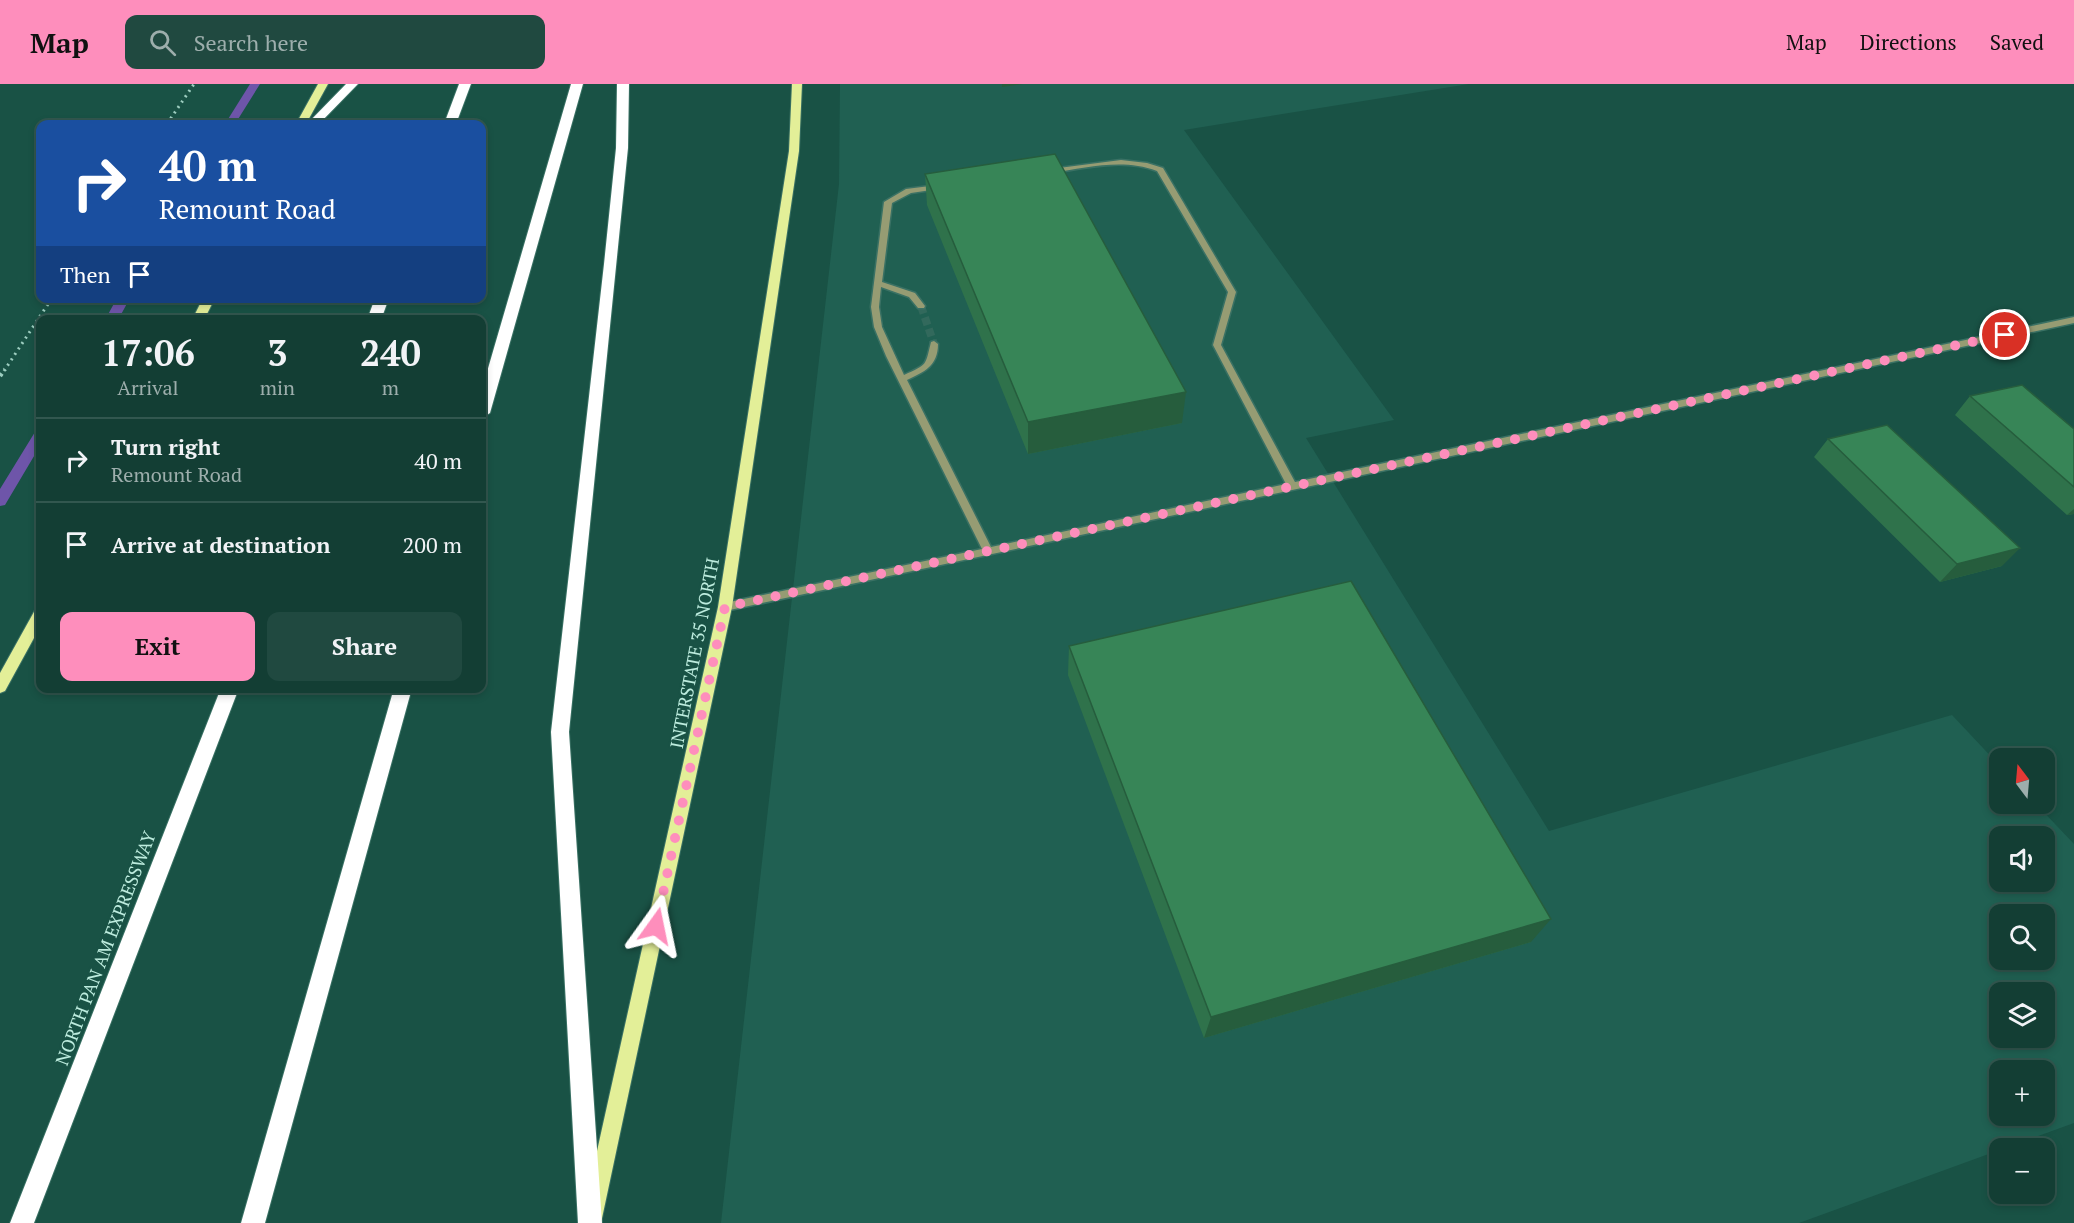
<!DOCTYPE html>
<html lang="en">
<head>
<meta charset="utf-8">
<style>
	body { margin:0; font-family:"PT Serif",serif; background:#204940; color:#f1f3f6; height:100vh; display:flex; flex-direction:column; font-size:22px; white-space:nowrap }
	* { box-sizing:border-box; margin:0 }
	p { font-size:20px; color:#9daeac }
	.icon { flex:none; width:33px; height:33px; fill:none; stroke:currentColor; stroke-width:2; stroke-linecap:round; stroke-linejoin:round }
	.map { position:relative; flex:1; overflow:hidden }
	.sheet { position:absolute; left:36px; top:231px; width:450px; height:378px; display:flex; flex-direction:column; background:#133e34; border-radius:12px; box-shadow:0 3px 9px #0003,0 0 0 2px #32574f }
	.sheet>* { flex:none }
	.banner { position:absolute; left:36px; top:36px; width:450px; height:183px; border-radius:12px; box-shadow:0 3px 9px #0003,0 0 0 2px #32574f; background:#1a4fa0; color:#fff; overflow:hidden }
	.needle { width:39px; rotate:344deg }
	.tools { position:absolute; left:1989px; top:664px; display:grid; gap:12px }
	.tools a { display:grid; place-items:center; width:66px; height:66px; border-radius:12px; background:#133e34; box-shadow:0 3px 9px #0003,0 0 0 2px #32574f; font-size:30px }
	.pin { position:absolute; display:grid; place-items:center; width:51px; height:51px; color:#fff; margin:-26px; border:3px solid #fff; border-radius:50%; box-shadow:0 2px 6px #0007 }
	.me { position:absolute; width:66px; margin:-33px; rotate:12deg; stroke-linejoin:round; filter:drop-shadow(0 0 4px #0008) }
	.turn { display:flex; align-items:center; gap:21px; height:126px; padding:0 24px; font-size:27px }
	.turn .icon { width:78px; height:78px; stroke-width:2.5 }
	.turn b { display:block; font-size:42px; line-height:51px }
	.then { display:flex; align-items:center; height:57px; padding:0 24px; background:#0003; gap:12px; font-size:22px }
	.eta { display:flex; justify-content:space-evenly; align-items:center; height:102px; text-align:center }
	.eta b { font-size:36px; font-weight:800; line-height:42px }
	.button { display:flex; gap:12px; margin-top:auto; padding:12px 24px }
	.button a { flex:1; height:69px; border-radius:12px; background:#fe8ebc; color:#111; font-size:24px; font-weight:800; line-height:69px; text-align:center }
	.button a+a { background:#204940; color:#f1f3f6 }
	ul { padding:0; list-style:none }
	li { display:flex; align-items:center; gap:18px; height:84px; padding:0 24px; border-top:2px solid #32574f }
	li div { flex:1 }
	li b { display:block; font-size:22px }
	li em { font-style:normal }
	header { display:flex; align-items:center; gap:36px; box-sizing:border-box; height:84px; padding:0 30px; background:#fe8ebc; color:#111 }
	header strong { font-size:28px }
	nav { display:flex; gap:33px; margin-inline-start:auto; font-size:21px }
	.search { width:420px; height:54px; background:#204940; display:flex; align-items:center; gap:15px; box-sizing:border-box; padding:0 21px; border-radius:12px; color:#9daeac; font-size:22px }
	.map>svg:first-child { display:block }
</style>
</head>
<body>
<header>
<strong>Map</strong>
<div class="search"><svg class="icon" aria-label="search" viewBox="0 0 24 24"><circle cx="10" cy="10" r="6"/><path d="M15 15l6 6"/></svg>Search here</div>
<nav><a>Map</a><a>Directions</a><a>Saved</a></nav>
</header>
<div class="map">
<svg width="2074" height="1139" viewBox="0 0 2074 1139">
	<rect width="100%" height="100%" fill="#195245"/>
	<path fill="#206052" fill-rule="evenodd" d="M840,0h629l-285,46 210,290 -88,18 243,393 403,-116 47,50 1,39h36l38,40v279l-275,100h-1078l118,-1039zM2000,753h44v45h-44zM2000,831h44v45h-44zM2000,909h44v45h-44zM2000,987h44v45h-44z"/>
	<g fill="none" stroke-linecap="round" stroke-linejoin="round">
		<path fill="#6e55a9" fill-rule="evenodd" d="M250,0h10l-25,40h-10z
			M117,214h13l-12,22h-13z
			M40,346v16l-35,59 -5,1v-17l35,-57z"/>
		<path stroke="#32695c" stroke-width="8" stroke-dasharray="8 4" stroke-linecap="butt" d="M921,222l13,38"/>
		<g stroke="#3a7164" stroke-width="3">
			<path id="minor" d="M1121,76l26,3 16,5 73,124 -15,53 74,137 779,-165v6l-1349,288 -4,-1 -1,-3 1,-3 4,-1 257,-54 -96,-193 -12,-29 -3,-20 13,-105 22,-13 32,-4 4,2 -4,2 -27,4 -19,10 -10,79 33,11 10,13 -1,2h-6l-9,-11 -28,-10 -2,20 3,20 22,48c24,-11 21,-9 27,-33l3,-1 4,3c0,22 -14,28 -31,36l84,167 295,-63 -73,-139 15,-53 -71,-121c-35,-13 -70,-3 -106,2l-4,-2 4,-2z"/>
		</g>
		<g stroke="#3a7164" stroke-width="2">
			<path id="major" d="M318,0h10l-22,40h-10z
				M792,0h10l-3,67 -67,456 -131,616h-20l137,-616 71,-456z
				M203,214h12l-11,22h-12z
				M40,524v19l-35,64 -5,2v-20l35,-63z"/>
		</g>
		<g stroke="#3a7164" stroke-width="2">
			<path id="highway" d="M346,0h12l-39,40h-12z
				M459,0h12l-15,40h-12z
				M571,0h12l-93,329 -8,5v-29z
				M617,0h12l-1,64 -59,584 33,491h-24l-27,-491 53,-468 12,-116z
				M375,214h14l-8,22h-14z
				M221,604h18l-205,535h-24z
				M394,604h18l-147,535h-24z"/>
		</g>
		<use href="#minor" fill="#969c73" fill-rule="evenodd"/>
		<use href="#major" fill="#e3ef98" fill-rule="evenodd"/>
		<use href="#highway" fill="#fff" fill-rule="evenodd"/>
		<path stroke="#9ccdbf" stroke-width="3" stroke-dasharray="2 4.5" stroke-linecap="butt" d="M167,40l27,-40
			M4,287l48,-73"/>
		<path stroke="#9ccdbf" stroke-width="4.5" stroke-dasharray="3 5" stroke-linecap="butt" d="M0,292l5,-7"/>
	</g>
	<path fill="#2f724b" d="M925,90l257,249 -154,31 -101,-249z
		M1970,312l104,33v85l-7,1 -112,-100z
		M1828,355l174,127 -62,16 -126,-125z
		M1069,562l462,296 -327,96 -136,-363z"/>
	<path fill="#265d3d" d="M1002,0h21l-21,3z
		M1186,308l-4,31 -154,31v-32z
		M2074,425v5l-7,1z
		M2020,464l-18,18 -62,16 17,-18z
		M1551,835l-20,23 -327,96 7,-21z"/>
	<path fill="#378557" stroke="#265d3d" stroke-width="1.5" d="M1055,70l131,238 -158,30 -103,-248z
		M2022,301l52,44v58l-104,-91z
		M1887,341l133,123 -63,16 -129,-125z
		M1351,497l200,338 -340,98 -142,-371z"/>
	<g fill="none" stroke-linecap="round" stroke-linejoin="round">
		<path stroke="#fe8ebc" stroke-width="10" stroke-dasharray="0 18" d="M656,842l69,-319 1280,-272"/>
	</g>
	<g text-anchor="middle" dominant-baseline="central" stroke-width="4.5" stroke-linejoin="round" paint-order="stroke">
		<g font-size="18" fill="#bdecde" stroke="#195245">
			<text transform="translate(694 569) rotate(-79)">INTERSTATE 35 NORTH</text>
			<text transform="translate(105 864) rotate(-69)">NORTH PAN AM EXPRESSWAY</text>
		</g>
	</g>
</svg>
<div class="tools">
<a><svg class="needle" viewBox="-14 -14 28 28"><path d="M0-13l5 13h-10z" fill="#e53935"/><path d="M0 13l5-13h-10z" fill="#9daeac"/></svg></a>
<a><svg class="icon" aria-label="sound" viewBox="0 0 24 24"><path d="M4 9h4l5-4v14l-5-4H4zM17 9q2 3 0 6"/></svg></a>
<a><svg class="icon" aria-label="search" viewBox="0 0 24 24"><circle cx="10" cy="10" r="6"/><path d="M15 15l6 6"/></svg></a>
<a><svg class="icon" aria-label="layers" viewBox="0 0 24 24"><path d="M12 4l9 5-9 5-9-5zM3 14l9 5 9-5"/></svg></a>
<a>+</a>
<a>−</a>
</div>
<div class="pin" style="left:2005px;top:251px;background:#d93025"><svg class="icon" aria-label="arrive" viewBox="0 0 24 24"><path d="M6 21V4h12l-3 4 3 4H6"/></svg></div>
<svg class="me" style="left:656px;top:842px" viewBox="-20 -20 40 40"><path d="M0-17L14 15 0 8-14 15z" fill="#fe8ebc" stroke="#fff" stroke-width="4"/></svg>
<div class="banner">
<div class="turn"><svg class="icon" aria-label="right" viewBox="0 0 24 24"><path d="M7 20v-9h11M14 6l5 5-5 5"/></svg><div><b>40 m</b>Remount Road</div></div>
<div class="then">Then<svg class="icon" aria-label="arrive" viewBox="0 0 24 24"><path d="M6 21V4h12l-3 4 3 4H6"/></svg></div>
</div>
<section class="sheet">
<div class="eta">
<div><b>17:06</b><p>Arrival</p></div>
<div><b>3</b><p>min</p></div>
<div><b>240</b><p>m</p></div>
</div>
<ul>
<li><svg class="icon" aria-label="right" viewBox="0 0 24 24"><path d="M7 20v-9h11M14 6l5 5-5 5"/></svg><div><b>Turn right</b><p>Remount Road</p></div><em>40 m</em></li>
<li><svg class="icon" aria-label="arrive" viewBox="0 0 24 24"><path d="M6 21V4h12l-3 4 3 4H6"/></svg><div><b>Arrive at destination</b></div><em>200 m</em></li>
</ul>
<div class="button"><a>Exit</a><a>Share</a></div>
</section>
</div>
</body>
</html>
